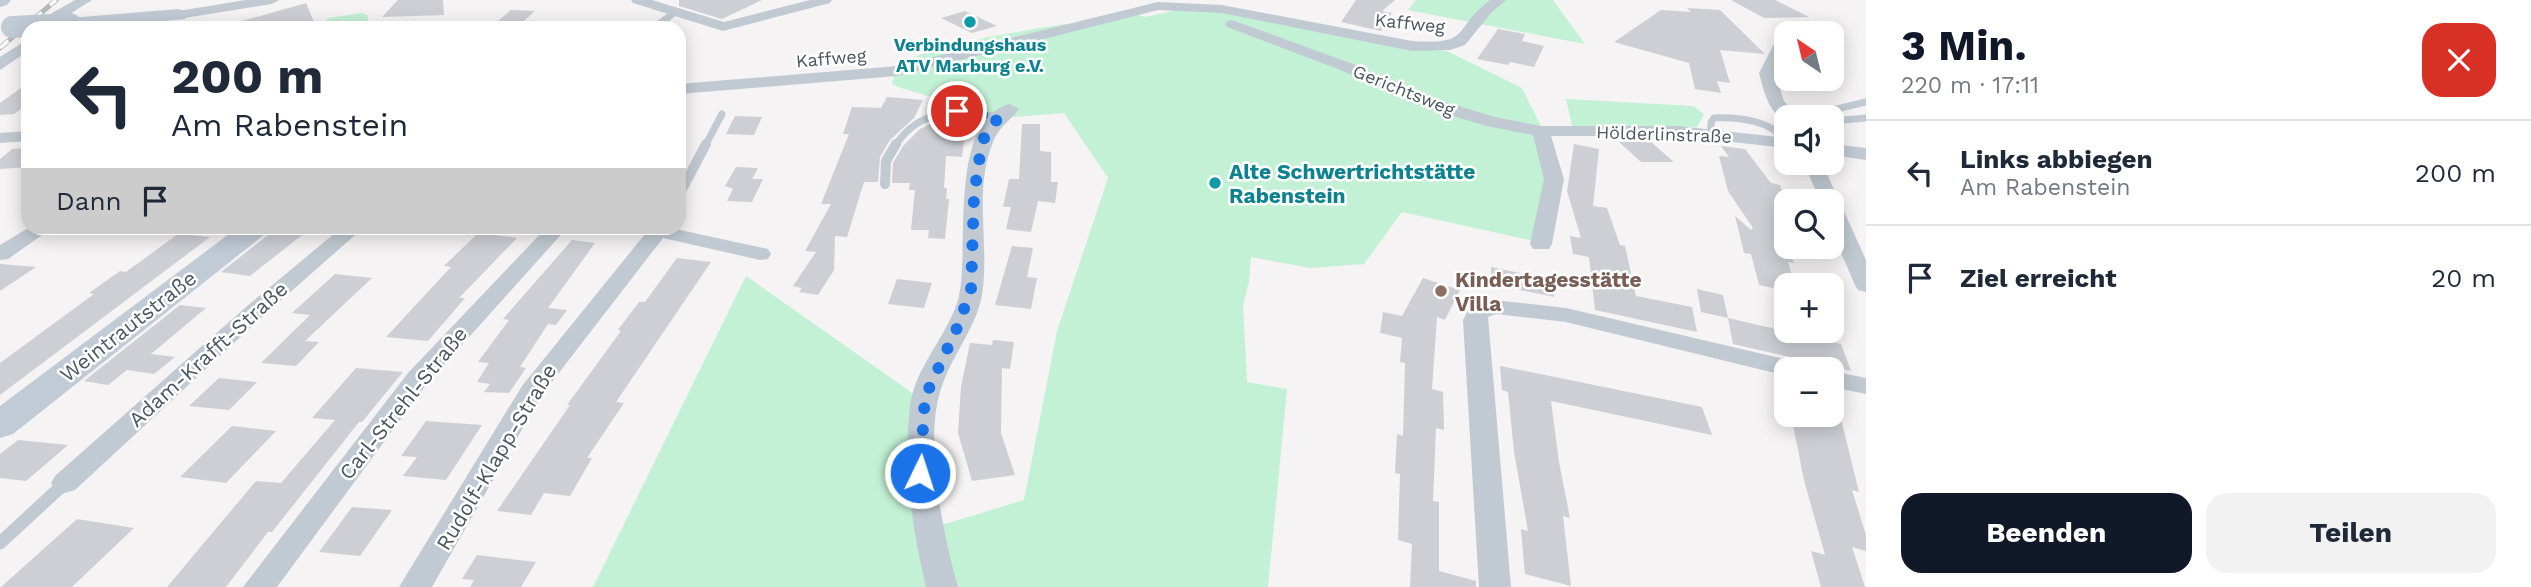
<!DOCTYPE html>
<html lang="de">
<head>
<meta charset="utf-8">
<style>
	body { margin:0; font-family:"Work Sans",sans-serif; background:#f2f2f3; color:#1f2937; height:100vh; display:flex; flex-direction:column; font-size:26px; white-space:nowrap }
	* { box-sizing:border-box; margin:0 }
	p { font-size:23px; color:#747a83 }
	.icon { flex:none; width:38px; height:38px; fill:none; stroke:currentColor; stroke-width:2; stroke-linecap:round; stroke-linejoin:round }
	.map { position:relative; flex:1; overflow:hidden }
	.drawer { display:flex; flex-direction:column; background:#fff; width:665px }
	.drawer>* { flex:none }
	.guide { position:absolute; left:21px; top:21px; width:665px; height:214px; border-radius:21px; box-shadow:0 4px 18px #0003; background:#fff; color:#1f2937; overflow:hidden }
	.needle { width:46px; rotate:325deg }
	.fabs { position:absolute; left:1774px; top:21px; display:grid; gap:14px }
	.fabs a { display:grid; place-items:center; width:70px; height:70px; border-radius:14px; background:#fff; box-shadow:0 4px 18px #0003; font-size:35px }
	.pin { position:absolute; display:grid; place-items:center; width:60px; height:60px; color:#fff; margin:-30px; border:4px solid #fff; border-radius:50%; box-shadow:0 2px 7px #0007 }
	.me { position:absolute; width:77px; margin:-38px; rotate:4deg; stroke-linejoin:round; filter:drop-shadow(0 0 5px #0008) }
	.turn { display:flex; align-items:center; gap:24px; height:147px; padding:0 35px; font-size:32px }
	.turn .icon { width:91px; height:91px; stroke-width:2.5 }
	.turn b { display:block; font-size:49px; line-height:60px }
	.then { display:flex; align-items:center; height:66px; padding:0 35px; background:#0003; gap:14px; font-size:26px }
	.round { display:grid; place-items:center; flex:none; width:74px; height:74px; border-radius:21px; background:#f2f2f3 }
	.overview { display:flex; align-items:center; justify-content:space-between; height:119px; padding:0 35px }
	h1 { font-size:42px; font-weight:700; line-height:52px; color:#111827 }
	.primary-button { display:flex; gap:14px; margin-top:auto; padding:14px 35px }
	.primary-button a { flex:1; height:80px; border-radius:21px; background:#111827; color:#fff; font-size:28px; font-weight:700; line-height:80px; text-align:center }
	.primary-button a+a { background:#f2f2f3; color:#1f2937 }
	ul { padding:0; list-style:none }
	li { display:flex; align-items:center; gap:21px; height:105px; padding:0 35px; border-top:2px solid #e0e1e3 }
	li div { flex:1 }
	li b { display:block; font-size:26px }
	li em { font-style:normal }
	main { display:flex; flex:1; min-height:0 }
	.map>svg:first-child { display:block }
</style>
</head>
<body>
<main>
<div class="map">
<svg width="1866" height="587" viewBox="0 0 1866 587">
	<rect width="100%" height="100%" fill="#f5f3f3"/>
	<path fill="#c3f1d5" d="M1416,0h137l32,44 -177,-34z
		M1186,8l59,6 168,34 34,3 75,37 21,42 6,48 -15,63 -132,-29 -38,52 -54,4 -59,-11 -2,25 -6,23 4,77 40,7 -19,198h-675l153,-311 172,121 17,130 89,-27 33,-169 51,-153 -44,-65 -63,5 -100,-30 -9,-4 2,-7 -4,-4c18,-32 207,-53 248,-58l7,2z
		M362,13l5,2 2,10 -2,3h-41l-1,-7 4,-3z
		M1566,99l127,7 11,8 -7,13 -125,-1z"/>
	<path fill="#cdcfd5" d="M398,0h45l1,15 -62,2z
		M679,0h83l-40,19 -43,-13z
		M1356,0h39l-13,11 10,2 -11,18 -40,-9z
		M1731,0h44l34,17 -45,1z
		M306,3l8,19 -31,6h-48v-5z
		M1687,8l33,2 45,44 -45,-4 10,33 -13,-2 4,12 -26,-4 -6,-26 -75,-21 47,-32 30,2z
		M511,10l24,1 -19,17h-26z
		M965,11l32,15 -25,7 -31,-15z
		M1498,29l27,5 -3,7 22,5 -10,21 -24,-5 -2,3 -31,-6z
		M28,83v21l-14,10 -14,1v-12z
		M887,97l36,3 -9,18 -24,22 -10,17 -2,25h-14l-17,55 -12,-1 -1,34 -16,25 -19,-3 3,-4 -9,-2 23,-34 -11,-1 26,-47h-10l28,-70h-6l9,-27 29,1z
		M735,116l27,1 -8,18 -28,-1z
		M930,124l36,2 -4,31 -16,-1 -2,32h3l-1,11h3l-4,40 -17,-1 1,-8h-18l4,-40h-6l1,-7h-18l1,-20 10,-17 17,-17z
		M1022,124h18v27l11,1v30h7l-3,21 -17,-2 -7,31 -25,-3 5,-22h-8l6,-28h10z
		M1619,142h32l23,20h-33z
		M1574,144l25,5 -6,57 14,2 13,37 5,1 11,50 56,11 5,25 -102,-22 -6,-53 -16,-3 -3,-18 11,2 -14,-47z
		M1721,146l24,3 26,34 9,2 7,21v41l7,16 -6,-1 7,23h-8v6l-28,-6 -8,-31 -7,-1 -9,-37 16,14 2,-2 -25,-37 -9,-35 10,1z
		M28,148v19l-28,2v-10l12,-10z
		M736,167l22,1 -6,11h11l-11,23 -25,-1 6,-12 -8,-3z
		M277,228h34l-61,48 -29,-4z
		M478,233l39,5 -58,60h6l-37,43 -42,-4 65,-70 -7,-1z
		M178,234l32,3 -210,158v-32l94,-69 -5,-1 31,-22 6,1z
		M572,240l23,3 -47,65 19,2 -11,15 -8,-1 -28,43 6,1 -17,25 -25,-1 6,-8 -13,-2 12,-19 -11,-1 31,-42 -6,-1z
		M1012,246l21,2 -6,29 10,1 -6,31 -36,-4z
		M677,258l34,4 -95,140 8,1 -37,55h5l-22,38 -26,-3 -13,22 -34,-4 73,-106h-3l54,-74 -3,-1 21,-28h6z
		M0,264l36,3 -36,24z
		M1491,267l62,13 1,17 -63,-13z
		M335,274l37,4 -67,63 14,1 -23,24 -35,-3 49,-48 -18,-2z
		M1423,278l37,12 -15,30 -8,-3 -5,72 11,3 1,38 -8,-2 -3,73 6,1v69l37,10v6h-66l2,-43 -14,-4 2,-66 -5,-1 2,-39 6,2 2,-73 -5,-1 2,-24 -22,-5 3,-21 19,4z
		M897,279l35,4 -8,25 -36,-4z
		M1697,289l26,6 5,23 -27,-6z
		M180,305l26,3 -55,46 24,3 -21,17 -27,-4 -19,15 -24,-4z
		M1728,318l113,26 10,27 -118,-27z
		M993,340l21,2 -4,27 -8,-1 -1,65 14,42 -43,6 -14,-48 3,-46 9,-44 22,2z
		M1500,366l202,41 10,28 -161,-34 8,61 11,56 -7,-2 8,70 -46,-12 -4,-45 7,2 -14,-79 -6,-60 -6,-2z
		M356,368l47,4 -41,50h-3l-87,110h-4l-42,55h-59l89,-106 25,2 54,-63 -23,-2z
		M219,378l38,4 -28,28 -40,-4z
		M1791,415h49l19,77 -7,-2 14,45v16l-14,-4 13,40h-44l-10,-36 14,4 -21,-75z
		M426,421l56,4 -36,55 -43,-4 14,-19 -16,-1z
		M232,426l44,5 -50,52 -46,-6z
		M18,440l50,5 -42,36 -26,-3v-24z
		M352,507l40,3 -32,46 -41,-4z
		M77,519l57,9 -62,59h-71z
		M477,555l59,7 -15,25h-51l4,-7 -12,-1z"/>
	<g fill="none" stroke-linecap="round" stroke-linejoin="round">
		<path stroke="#c1cad2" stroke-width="7" d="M654,28l21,-16
			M1804,117l62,-15
			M1832,121l34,-3
			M1711,134v-12l3,-4c22,-1 60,2 71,24
			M705,146l17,-32
			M895,146c26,-40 63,-35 104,-29"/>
		<path stroke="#c1cad2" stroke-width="10" d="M885,184l1,-23 10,-17
			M679,195l27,-51"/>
		<path stroke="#c1cad2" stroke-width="13" d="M0,543l65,-60"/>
		<path fill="#c1cad2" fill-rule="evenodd" d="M75,0h17l-30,19 -8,9h-15l13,-15z
			M246,0h33l-7,4 -94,15 -7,-4 7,-4z
			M631,0h21l72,22 86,-22h22l-2,3 -107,28 -90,-28z
			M1490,0h16l-15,13 -26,32 -15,5 -38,1 -190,-38 -64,-3 -261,66 -218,18v-10l218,-18 261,-64 64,3 190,36c61,4 39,-11 78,-41z
			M1232,20l118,43 92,38 53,16 46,9h137l109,12v10l-109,-12h-127l13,43 -12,65 -3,5h-16l-3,-5 14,-65 -11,-44 -47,-9 -56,-17 -92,-40 -111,-42 -2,-3 2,-3z
			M28,39v12l-28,19v-13z
			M1782,39l5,2v9l-12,23 9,28 14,16h-11v5c-19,-9 -23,-31 -28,-49l15,-29z
			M1010,104l9,5c-9,12 -21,19 -26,33 -20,49 -3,103 -11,153 -6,32 -28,58 -39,88 -21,52 0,151 15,204h-32c-14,-59 -23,-119 -16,-180 4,-39 37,-70 48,-107 13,-46 -12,-180 52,-196z
			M28,131v10l-28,2v-10z
			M1832,144l34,4v12l-34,-5z
			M1804,163h18l44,97v32l-8,-2 -3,-5 -23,-53v-31h-12z
			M28,228h24l-44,31 -8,1v-15z
			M341,228h22l-101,89 -187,173 -10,3 -10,-3 -4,-7 4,-7 191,-169z
			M546,228h21l-141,157 -149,202h-34l165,-214z
			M635,228h36l97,21 3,5 -3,5 -8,1 -97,-22 -122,158 -109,191h-33l123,-201 123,-152 -7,-2z
			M1494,300l72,8 227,53 9,2 4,6h-19v7l-221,-54 -70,-8 -8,3 23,270h-32l-16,-267 6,-12z
			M1832,371l34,7v16l-34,-7z"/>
		<path fill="#c1cbd6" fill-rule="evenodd" d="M0,0h11l-4,5 -7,2z
			M178,9l7,2 3,4 -3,4 -90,9h-32l-3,-4 3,-4 7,-2z
			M237,228h32l-4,6 -252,200 -13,4v-32z"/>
		<g stroke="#b5b8bd" stroke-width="5">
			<path id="rail" d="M0,48l56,-48"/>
		</g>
		<use href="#rail" stroke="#fff" stroke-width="3.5" stroke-dasharray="11" stroke-linecap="butt"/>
		<path stroke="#c1cbd6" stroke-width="22" d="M12,27l58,-3"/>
	</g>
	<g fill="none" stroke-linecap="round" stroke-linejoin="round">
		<path stroke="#1a73e8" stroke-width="12" stroke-dasharray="0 21.6" d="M920,473l5,-76 32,-69 14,-38 3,-95 7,-47 4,-13 14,-18 -42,-6"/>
	</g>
	<g fill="#0f9aa8" stroke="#fff" stroke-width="2.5">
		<circle cx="970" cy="22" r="7"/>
		<circle cx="1215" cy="183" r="7"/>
	</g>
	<circle fill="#8d6e63" stroke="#fff" stroke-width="2.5" cx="1441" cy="291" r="7"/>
	<g text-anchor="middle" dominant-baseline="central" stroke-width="5" stroke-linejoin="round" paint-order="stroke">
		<g font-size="18" fill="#4a5661" stroke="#fff">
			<text transform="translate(1410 23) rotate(6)">Kaffweg</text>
			<text transform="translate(831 58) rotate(-5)">Kaffweg</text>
			<text transform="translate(1404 90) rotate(22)">Gerichtsweg</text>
			<text transform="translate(1664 134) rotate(2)">Hölderlinstraße</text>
		</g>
		<g font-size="18" font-weight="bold" fill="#0d838f" stroke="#fff">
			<text x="970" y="44">Verbindungshaus<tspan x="970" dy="21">ATV Marburg e.V.</tspan></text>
		</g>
		<g font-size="21" font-weight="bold" fill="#0d838f" stroke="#fff" text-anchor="start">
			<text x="1229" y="171">Alte Schwertrichtstätte<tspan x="1229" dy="24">Rabenstein</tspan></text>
		</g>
		<g font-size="21" font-weight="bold" fill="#785e54" stroke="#fff" text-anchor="start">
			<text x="1455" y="279">Kindertagesstätte<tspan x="1455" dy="24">Villa</tspan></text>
		</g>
		<g font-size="21" fill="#4a5661" stroke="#fff">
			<text transform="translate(128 326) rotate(-38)">Weintrautstraße</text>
			<text transform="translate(208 354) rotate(-42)">Adam-Krafft-Straße</text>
			<text transform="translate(403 403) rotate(-51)">Carl-Strehl-Straße</text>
			<text transform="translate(496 457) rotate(-59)">Rudolf-Klapp-Straße</text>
		</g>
	</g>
</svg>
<div class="fabs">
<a><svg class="needle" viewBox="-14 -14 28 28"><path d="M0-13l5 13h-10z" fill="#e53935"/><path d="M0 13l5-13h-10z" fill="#747a83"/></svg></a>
<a><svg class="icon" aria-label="sound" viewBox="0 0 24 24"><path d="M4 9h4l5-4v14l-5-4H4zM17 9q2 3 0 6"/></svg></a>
<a><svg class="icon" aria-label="search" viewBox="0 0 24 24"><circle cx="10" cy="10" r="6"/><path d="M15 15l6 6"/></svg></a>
<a>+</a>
<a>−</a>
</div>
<div class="pin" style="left:957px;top:111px;background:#d93025"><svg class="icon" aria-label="arrive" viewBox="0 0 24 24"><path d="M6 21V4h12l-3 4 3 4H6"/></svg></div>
<svg class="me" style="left:920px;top:473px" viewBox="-20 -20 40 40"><circle r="17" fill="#1a73e8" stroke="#fff" stroke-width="3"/><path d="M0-11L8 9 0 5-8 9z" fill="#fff"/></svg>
<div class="guide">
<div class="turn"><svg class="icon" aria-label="left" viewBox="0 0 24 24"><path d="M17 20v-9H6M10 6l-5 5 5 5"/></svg><div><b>200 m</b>Am Rabenstein</div></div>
<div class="then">Dann<svg class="icon" aria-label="arrive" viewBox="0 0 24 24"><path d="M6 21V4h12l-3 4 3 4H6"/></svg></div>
</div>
</div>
<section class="drawer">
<div class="overview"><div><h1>3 Min.</h1><p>220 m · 17:11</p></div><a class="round" style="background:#d93025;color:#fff"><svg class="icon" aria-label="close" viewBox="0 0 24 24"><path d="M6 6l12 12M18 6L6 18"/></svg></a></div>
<ul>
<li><svg class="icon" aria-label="left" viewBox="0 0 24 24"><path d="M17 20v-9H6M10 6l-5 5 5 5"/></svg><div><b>Links abbiegen</b><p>Am Rabenstein</p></div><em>200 m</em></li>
<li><svg class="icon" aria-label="arrive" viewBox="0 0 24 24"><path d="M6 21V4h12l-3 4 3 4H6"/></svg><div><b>Ziel erreicht</b></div><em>20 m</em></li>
</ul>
<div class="primary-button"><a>Beenden</a><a>Teilen</a></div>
</section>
</main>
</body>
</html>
